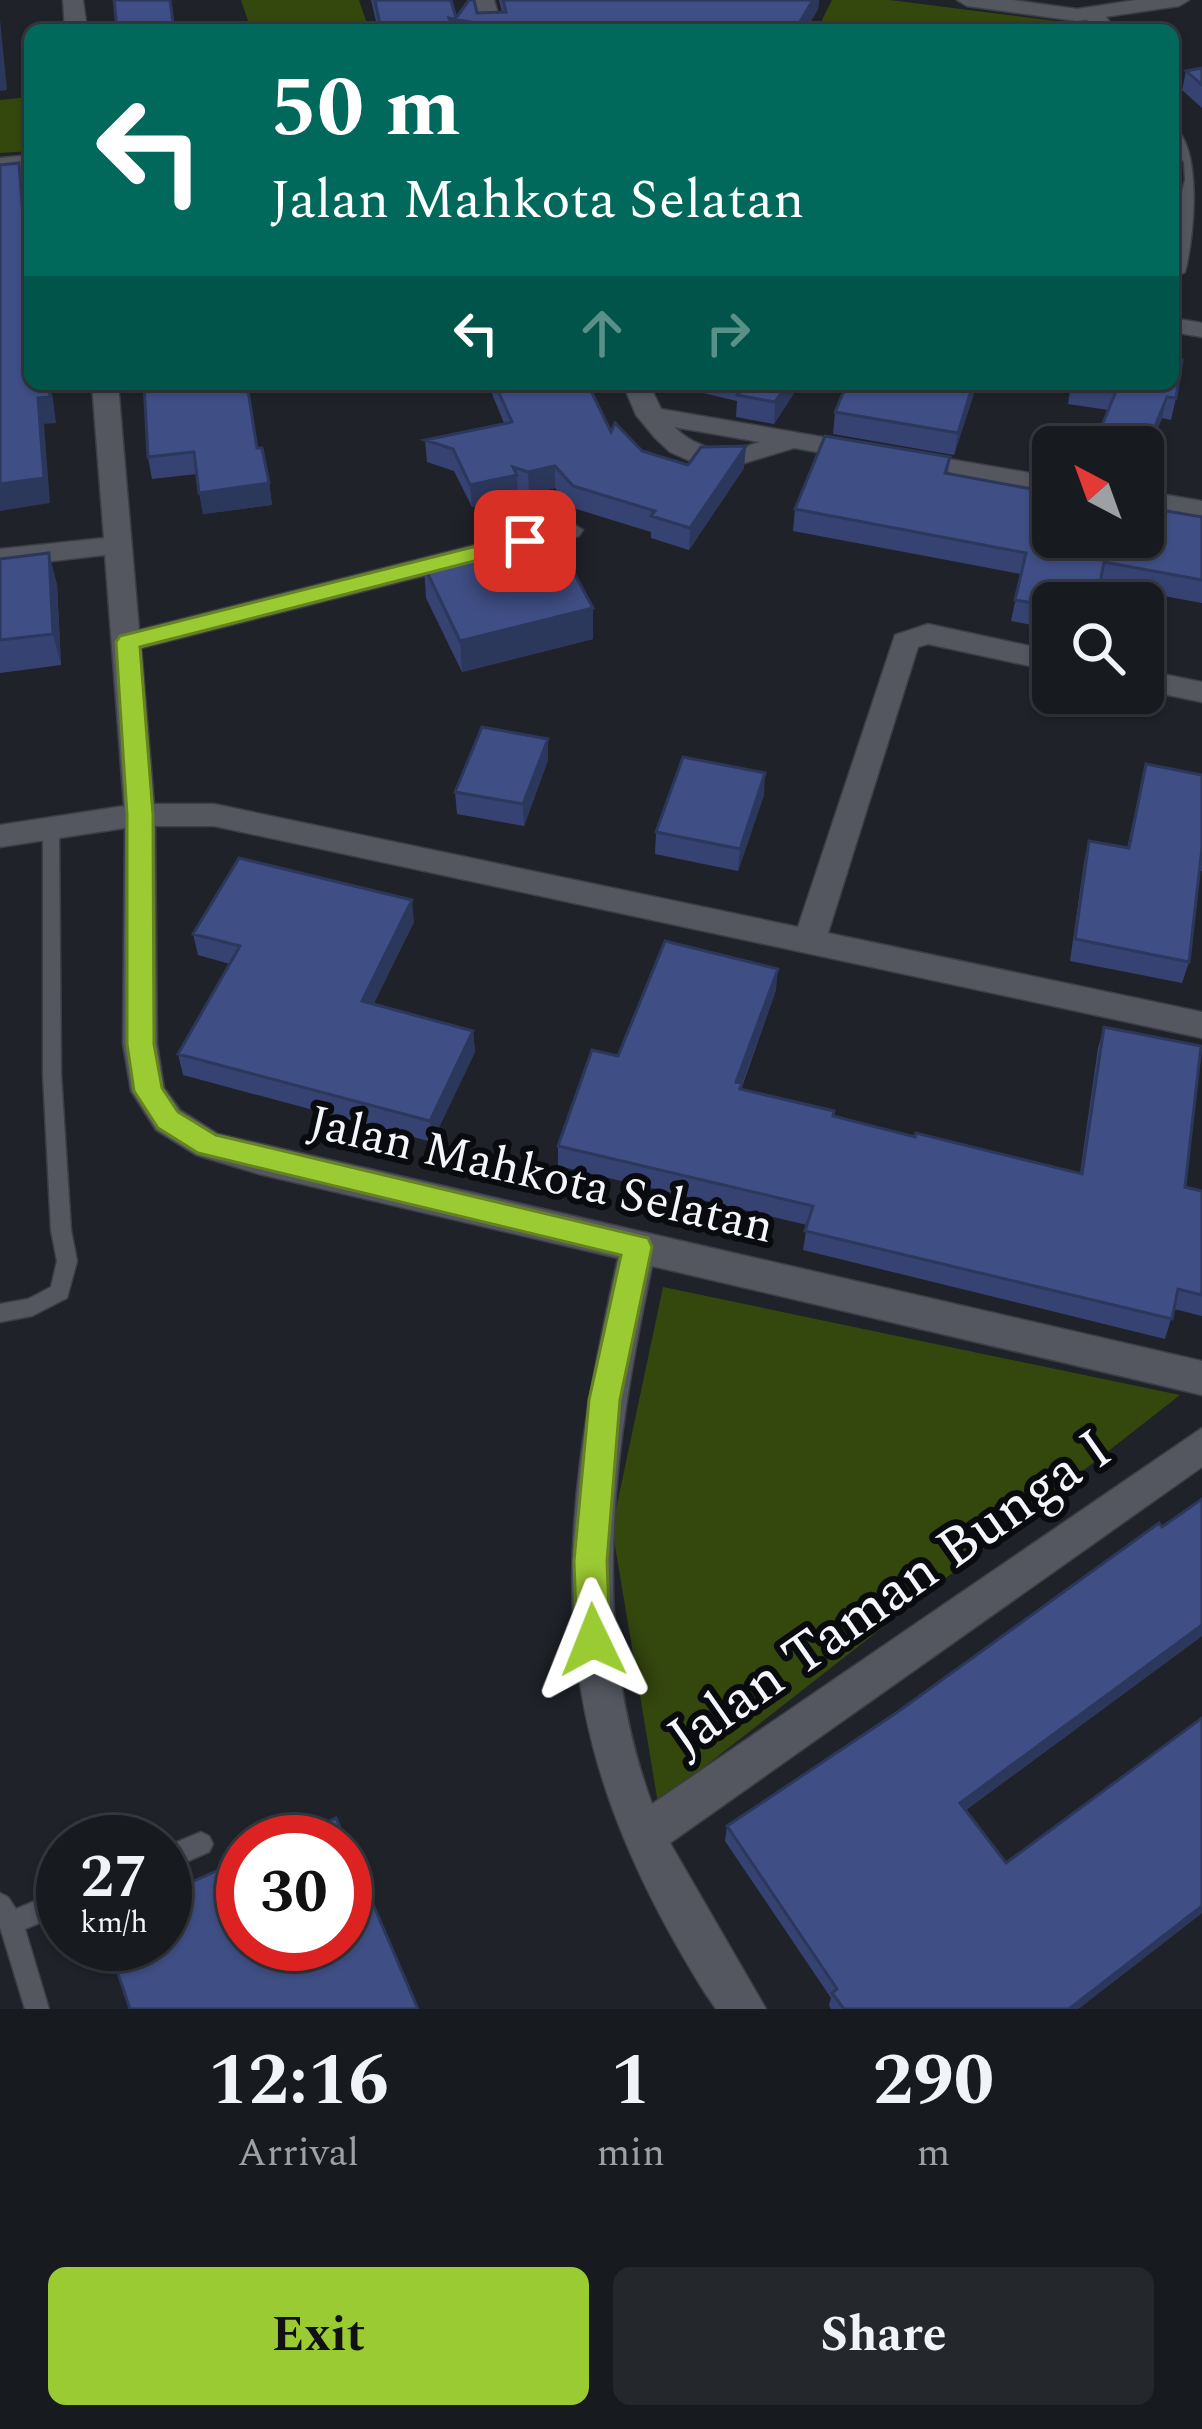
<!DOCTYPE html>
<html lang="en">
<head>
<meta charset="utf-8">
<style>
	body { margin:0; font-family:Spectral,serif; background:#24272c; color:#f1f3f6; height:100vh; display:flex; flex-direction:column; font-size:45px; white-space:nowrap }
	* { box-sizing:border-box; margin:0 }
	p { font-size:39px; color:#9ea1a4 }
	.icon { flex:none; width:66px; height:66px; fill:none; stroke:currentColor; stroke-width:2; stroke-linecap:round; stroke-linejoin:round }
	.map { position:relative; height:2009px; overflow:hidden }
	.details { display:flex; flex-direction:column; background:#171a1f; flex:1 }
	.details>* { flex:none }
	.banner { position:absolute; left:24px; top:24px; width:1155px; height:366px; border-radius:18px; box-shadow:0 3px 9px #0004,0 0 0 3px #36383d; background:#00695c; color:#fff; overflow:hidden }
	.needle { width:78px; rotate:319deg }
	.tools { position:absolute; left:1032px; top:426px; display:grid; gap:24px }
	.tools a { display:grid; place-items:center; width:132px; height:132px; border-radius:18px; background:#171a1f; box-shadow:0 3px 9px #0004,0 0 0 3px #36383d; font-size:60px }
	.speed { position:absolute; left:36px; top:1815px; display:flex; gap:24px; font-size:60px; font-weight:700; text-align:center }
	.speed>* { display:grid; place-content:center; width:156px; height:156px; border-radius:50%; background:#171a1f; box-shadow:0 3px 9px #0004,0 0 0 3px #36383d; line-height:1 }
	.speed small { font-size:30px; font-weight:400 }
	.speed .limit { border:18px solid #d22; background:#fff; color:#111 }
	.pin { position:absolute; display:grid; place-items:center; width:102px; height:102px; color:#fff; margin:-51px; border-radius:24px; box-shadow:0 6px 18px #0006 }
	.me { position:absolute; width:132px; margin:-66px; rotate:358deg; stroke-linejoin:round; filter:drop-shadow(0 0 9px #0008) }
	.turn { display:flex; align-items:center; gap:42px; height:252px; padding:0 48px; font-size:54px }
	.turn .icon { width:156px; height:156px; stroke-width:2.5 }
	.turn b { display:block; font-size:84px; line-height:102px }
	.lanes { display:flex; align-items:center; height:114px; padding:0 48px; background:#0003; justify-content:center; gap:60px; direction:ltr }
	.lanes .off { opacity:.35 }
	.eta { display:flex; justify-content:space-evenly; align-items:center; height:204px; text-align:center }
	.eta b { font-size:72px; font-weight:700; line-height:84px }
	.cta { display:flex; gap:24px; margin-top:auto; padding:24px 48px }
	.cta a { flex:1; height:138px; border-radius:18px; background:#9bcb33; color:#111; font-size:48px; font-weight:700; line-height:138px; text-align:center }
	.cta a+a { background:#24272c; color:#f1f3f6 }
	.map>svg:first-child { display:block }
</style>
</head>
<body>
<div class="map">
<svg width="1202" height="2009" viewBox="0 0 1202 2009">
	<rect width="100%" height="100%" fill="#1f2229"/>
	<path fill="#34470d" d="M241,0h118l10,30h-118z
		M832,0h58l173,22 3,8h-249z
		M30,97v54l-30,2v-53z
		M663,1287l517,108 -522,408 -46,-275z"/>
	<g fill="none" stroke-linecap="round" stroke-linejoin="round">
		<g stroke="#3c3e45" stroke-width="3">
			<path id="service" d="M51,822l8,6 2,246 10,156 6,31 -10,37 -35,18 -32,6v-18l28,-5 23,-12 6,-26 -6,-31 -8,-156v-246z
				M201,1832l8,4 4,8 -4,8 -44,19v-24z
				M63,1889v24l-38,16 24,80h-24l-25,-82v-34l8,4 8,12z"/>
		</g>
		<g stroke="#3c3e45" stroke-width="3">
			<path id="minor" d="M63,0h20l4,30h-22z
				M474,0h20l9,30h-22z
				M1094,7l7,2 14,21h-22l-10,-17z
				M1173,126c29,21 22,106 12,146l-12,7v-52l12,-47 -1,-18 -11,-14z
				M30,155v14l-30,3v-14z
				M1173,318l29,5v14l-29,-5z
				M92,384h26l21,246 430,-109 14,9 -4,6 -438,112 13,156h60l584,123 97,-292 33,-11 125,27v20l-125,-27 -10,3 -90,286 374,79v26l-988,-212h-59l2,218 7,44 16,22 38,24 984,227v34l-550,-129c-38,181 -65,360 0,538l550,-376v39l-532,376 96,166h-50l-11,-16c-166,-266 -153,-439 -87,-735l-359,-84 -63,-19 -40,-25 -25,-39 -8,-47 2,-216 -125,19v-22l124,-19 -19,-251 -105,12v-18l104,-11z
				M623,384h26l12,25 392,68v16l-259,-45 -56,17 -41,-1 -27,-12 -15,-14 -19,-23zM674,427l86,15c-34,12 -59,10 -86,-15z
				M1143,491l59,10v18l-59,-10z
				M1143,670l59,12v20l-59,-12z"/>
		</g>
		<g stroke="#3c3e45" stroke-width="3">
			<path id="tertiary" d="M957,0h56l64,9 59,-9h53l-10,6 -102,15 -110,-15z"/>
		</g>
		<use href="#service" fill="#545760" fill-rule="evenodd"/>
		<use href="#minor" fill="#545760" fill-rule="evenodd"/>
		<use href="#tertiary" fill="#545760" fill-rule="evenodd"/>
	</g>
	<path fill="#364372" d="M371,0h80l5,18 21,-5 25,-1 -3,-12h320l-1,9 -12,21h-428z
		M1202,68v40l-20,-18 4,-19z
		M144,384l113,64 12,35 3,22 -69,9 -6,-40 -45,5 -4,-22z
		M488,384h97l26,48 31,19 46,14 56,3 -55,82 -38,-12v-6l-78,-24 -18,-20 -26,6 -12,-4 1,7 -46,10 -18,-36 -27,-9 -2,-22 79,-17z
		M665,384h135l-26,40 -38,-7 1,-16z
		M847,384h130l-23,71 -121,-21 2,-22z
		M1071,384h102l3,14 -5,22 -9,-2 -19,46v-17h-50l15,-37 -40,-6z
		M950,457l-2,17 105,19 149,24v86l-103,-19 -46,19v26l-42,-8 10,-47 -228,-43 2,-22z
		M0,559l57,25 4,81 -61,8z
		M424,566l169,42v31l-131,33 -36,-74z
		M548,739v21l-24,66 -67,-12 -2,-22z
		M1146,764l56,11v96l-4,-1 -9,92 -7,21 -112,-22 14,-99 5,-21 38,7z
		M764,795l-26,76 -83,-17 1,-22z
		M414,922l-41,82 100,27 2,21 -43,90 -249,-67 -5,-21 52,-90 -32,-9 -5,-21z
		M776,990l-35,100 93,26 81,21 165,36 18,-125 6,-21 81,160 17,4v125l-28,-7 -9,30 -362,-89 4,-25 -249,-59v-20l60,-90z
		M1202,1499v137l-236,174 40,53 196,-145v195l-124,96h-247l-2,-4 2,-7 -106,-157 2,-15 172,-115z"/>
	<path fill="#2c375c" d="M813,0h6l-1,9 -12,21h-11z
		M0,19l7,71 -7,1z
		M19,163l6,25 3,53 -5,-25z
		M48,384h3l5,39 -12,1 6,79 -50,8v-27l38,-86z
		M787,384h13l-26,40 1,-22z
		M973,384h4l-23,71 4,-22z
		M1167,397l-5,21 -19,46 5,-21z
		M746,446l-2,22 -55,82 1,-22z
		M555,466v22l-26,6 -1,-22z
		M517,475l1,22 -46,10 -2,-22z
		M269,483l3,22 -69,9 -4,-21z
		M49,553l8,31 4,81 -8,-31z
		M593,608v31l-131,33 -2,-31z
		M548,739v21l-24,66 -1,-22z
		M765,773l-1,22 -26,76 2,-22z
		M412,900l2,22 -49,100 -3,-21z
		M778,969l-2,21 -34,94 -2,20 -4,-22z
		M473,1031l2,21 -43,90 -2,-21z
		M1202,1625v11l-247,182 5,-15z
		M1202,1906v7l-68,53 -56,43h-9z"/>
	<path fill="#3f4e84" stroke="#2c375c" stroke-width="3" d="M114,0h56l4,30h-57z
		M375,0h76l5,18 13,-18h5l3,13 29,-1 -3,-12h310l-18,30h-283l-63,-12 5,12h-73z
		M1202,68v17l-16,-14z
		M19,163l4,53 7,-1v169h18l2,13 -12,1 6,80 -44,6v-319z
		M1173,358l9,2 -6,38 -9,-1 -19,46 -11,-1 -2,5h-42l24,-58 -33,-5h89z
		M144,384h103l10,64h5l7,35 -70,10 -5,-41 -46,5z
		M495,384h90l6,7 20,41 4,-9 27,28 46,14 13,-18 45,-1 -56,82 -39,-12 4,-5 -82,-25 -18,-20 -27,6 -15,-5 4,8 -47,10 -17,-36 -28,-9 87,-18z
		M745,384h42l-12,18 -38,-7z
		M847,384h126l-15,49 -123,-21z
		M825,436l125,21 -5,16 108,20v44h90v-30l59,10v63l-98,-18 -8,41h-43v3l-38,-6 11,-47 -231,-44z
		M554,536l39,72 -133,33 -36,-75z
		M49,553l4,81 -53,6v-81z
		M482,727l66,12 -25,65 -68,-12z
		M683,757l82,16 -25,76 -84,-17z
		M1146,764l56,11v73l-13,114 -114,-23 14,-98 40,7z
		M239,858l173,42 -50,101 111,30 -43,90 -252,-67 62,-108 -47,-12z
		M665,941l113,28 -42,113 6,1 -2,6 94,22 -1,5 82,21 1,-4 166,41 22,-147 97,19 -16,141 17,4v104l-24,-6 -6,30 -367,-88 8,-25 -255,-60 34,-96 26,6z
		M1202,1499v126l-242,178 46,60 196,-145v188l-133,103h-225l-12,-16 5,-4 -110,-163 172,-115 260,-188 3,4z
		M336,1818l82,191h-288l-22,-65h57v-50l78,-35v85h102v-102h-63z"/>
	<path fill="#9bcb33" stroke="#658421" stroke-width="3" d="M525,534l8,2v10l-393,101 13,168 1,229 8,44 16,24 38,23 432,103 4,9 -32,153 -13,161 3,79 -5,11 -12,5 -11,-5 -5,-11 -3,-79 15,-161 32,-145 -423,-102 -40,-25 -24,-37 -7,-47v-229l-11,-173 4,-6z"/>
	<g text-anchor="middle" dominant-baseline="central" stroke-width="12" stroke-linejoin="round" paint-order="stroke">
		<g font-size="48" fill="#f3f5fa" stroke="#0a0b0f">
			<text transform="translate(541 1175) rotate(13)">Jalan Mahkota Selatan</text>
		</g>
		<g font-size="57" fill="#f3f5fa" stroke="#0a0b0f">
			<text transform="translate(890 1594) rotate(-35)">Jalan Taman Bunga I</text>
		</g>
	</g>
</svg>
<div class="tools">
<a><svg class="needle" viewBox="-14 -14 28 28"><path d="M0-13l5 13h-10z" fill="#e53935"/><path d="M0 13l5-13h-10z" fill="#9ea1a4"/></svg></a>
<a><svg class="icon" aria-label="search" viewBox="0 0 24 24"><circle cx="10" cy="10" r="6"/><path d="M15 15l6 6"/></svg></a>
</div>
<div class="speed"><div>27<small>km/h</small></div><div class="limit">30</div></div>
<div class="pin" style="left:525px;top:541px;background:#d93025"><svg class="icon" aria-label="arrive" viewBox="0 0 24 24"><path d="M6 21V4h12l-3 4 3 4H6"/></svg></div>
<svg class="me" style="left:593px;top:1640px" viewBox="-20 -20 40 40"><path d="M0-17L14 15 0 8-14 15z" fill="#9bcb33" stroke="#fff" stroke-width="4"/></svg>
<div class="banner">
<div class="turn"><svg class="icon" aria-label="left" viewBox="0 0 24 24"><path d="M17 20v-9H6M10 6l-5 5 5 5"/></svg><div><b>50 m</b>Jalan Mahkota Selatan</div></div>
<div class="lanes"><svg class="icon" aria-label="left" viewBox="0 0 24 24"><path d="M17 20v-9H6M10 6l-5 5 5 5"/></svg><svg class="icon off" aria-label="ahead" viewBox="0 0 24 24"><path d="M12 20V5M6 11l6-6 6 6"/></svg><svg class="icon off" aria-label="right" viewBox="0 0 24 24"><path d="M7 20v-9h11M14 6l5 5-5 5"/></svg></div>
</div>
</div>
<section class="details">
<div class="eta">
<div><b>12:16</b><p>Arrival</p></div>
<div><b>1</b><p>min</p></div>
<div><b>290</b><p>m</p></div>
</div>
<div class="cta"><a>Exit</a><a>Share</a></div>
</section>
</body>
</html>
